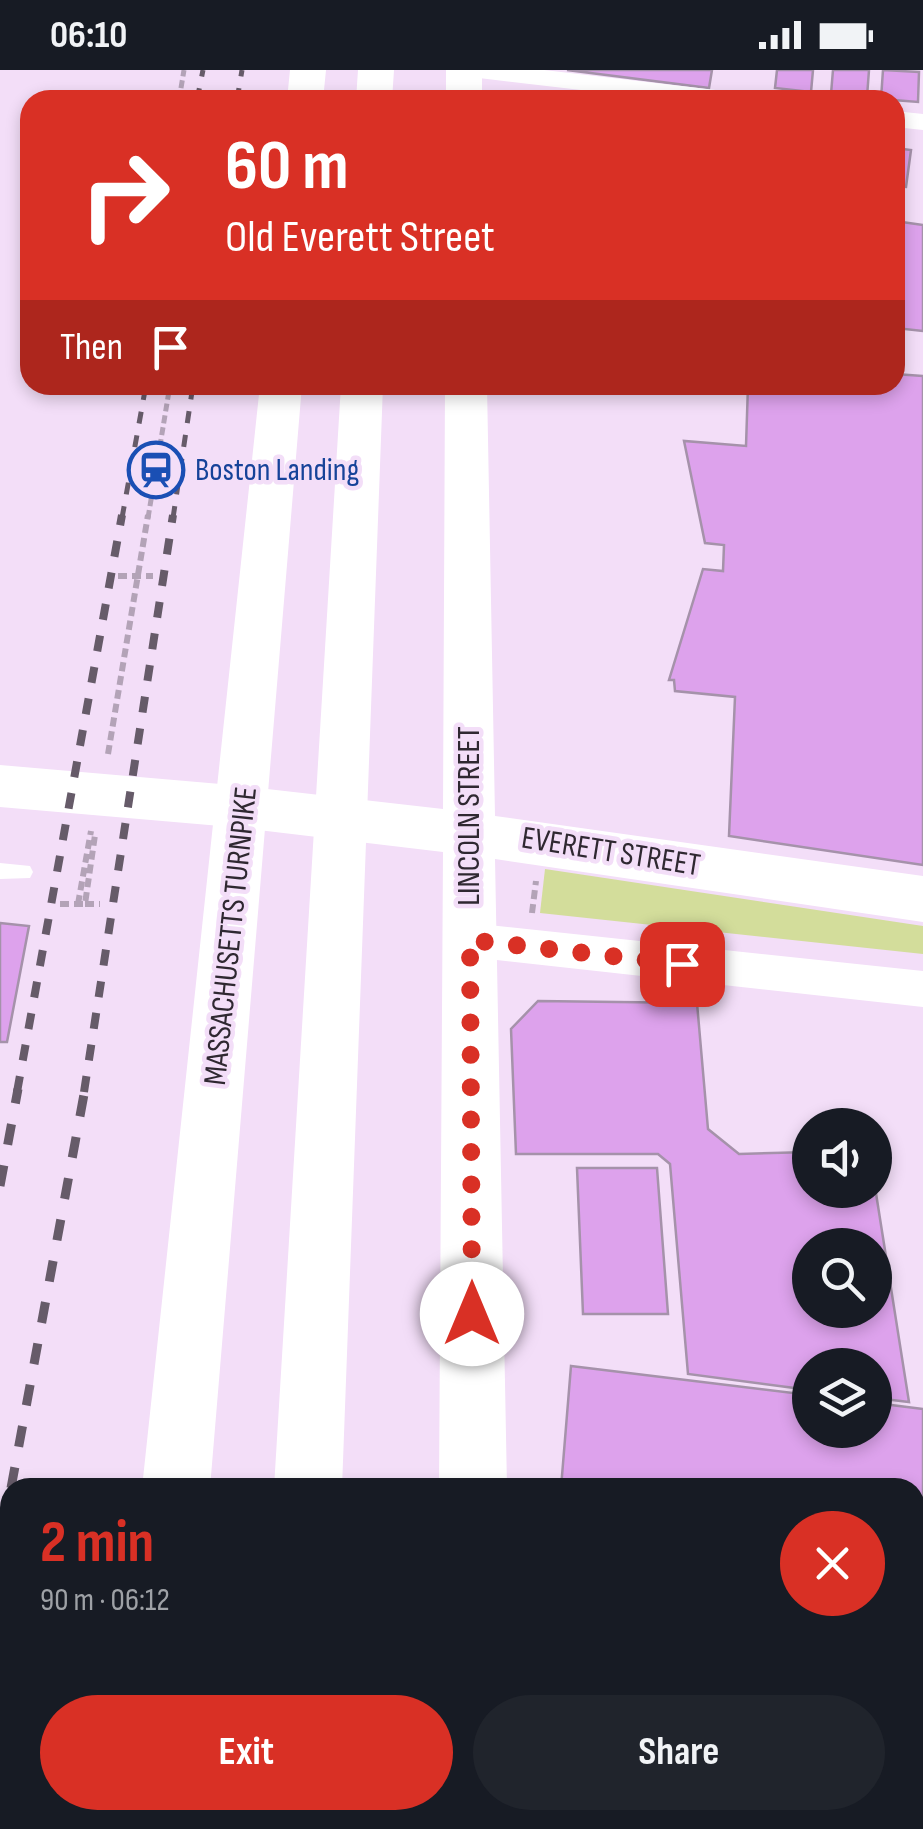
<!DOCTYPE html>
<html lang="en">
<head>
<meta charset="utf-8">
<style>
	body { margin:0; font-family:"Sofia Sans Condensed",sans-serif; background:#20242c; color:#f1f3f6; height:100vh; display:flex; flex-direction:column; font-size:38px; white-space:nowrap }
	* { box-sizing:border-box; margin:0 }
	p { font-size:32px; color:#9ea1a6 }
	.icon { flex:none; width:55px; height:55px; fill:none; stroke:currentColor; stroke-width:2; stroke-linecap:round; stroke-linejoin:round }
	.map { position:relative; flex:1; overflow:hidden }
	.details { position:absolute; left:0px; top:1408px; width:925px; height:352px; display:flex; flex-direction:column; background:#171b24; border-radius:30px 30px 0 0; box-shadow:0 5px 15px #0003 }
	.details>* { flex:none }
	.hud { position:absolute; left:20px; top:20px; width:885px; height:305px; border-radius:30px; box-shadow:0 5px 15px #0003; background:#d93025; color:#fff; overflow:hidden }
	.tools { position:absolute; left:792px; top:1038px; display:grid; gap:20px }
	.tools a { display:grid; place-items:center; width:100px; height:100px; border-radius:50%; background:#171b24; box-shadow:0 5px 15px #0003; font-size:50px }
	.pin { position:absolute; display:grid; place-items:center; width:85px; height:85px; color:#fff; margin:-42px; border-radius:20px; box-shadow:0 5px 15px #0006 }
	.me { position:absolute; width:110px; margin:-55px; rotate:0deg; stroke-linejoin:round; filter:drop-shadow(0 0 8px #0008) }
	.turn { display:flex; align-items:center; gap:35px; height:210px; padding:0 40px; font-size:45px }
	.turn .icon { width:130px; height:130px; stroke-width:2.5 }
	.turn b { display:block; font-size:70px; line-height:85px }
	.then { display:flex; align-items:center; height:95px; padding:0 40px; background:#0003; gap:20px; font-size:38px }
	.round { display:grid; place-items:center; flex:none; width:105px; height:105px; border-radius:52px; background:#20242c }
	.headline { display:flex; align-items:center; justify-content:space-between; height:170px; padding:0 40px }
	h1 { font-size:60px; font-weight:700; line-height:75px; color:#d93025 }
	.action { display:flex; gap:20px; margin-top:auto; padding:20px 40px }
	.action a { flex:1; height:115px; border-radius:60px; background:#d93025; color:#fff; font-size:40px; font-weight:700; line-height:115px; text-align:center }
	.action a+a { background:#20242c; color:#f1f3f6 }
	.status { display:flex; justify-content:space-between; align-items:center; height:70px; padding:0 50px; background:#171b24; direction:ltr }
	.status svg { height:28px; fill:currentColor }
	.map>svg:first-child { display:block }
</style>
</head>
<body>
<div class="status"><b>06:10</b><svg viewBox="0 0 49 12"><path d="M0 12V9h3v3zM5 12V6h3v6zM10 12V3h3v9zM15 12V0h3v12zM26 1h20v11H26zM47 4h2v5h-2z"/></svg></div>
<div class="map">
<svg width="923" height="1759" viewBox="0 0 923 1759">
	<rect width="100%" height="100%" fill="#f3def8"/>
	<path fill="#d3dd9b" d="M545,799l378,57v28l-383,-41z"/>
	<path fill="#dda2ec" stroke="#a592aa" stroke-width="2.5" fill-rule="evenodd" d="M567,0h145l-3,18z
		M777,0h36l-2,22 -36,-4z
		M833,0h36l-2,27 -36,-3z
		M883,0l36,2 -1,30 -37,-3z
		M895,78l16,2 -5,37 -11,-1z
		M895,151l28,4v106l-28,-3z
		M895,304l28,2v489l-194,-29 6,-139 -60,-6 -1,-11h-5l34,-111 20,2 1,-26 -19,-2 -21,-102 62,5 2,-61h147z
		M0,853l29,3 -22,116h-7z
		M538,931l159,2 11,126 31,25 71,-2v38h65v-3l34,215 -34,-4v-33h-65v25l-122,-16 -18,-210 -12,-10h-142l-5,-125zM810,1175h65v65h-65z
		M577,1098h80l11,146h-85z
		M571,1296l239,29v35h65v-27l48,6v189l-8,-1v-109h-354z
		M594,1750h320l1,9h-321z"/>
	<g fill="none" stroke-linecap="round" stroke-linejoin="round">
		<path stroke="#b3a3b7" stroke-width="5" stroke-dasharray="8 4" stroke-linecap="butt" d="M179,30l5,-30
			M148,448l22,-133"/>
		<path stroke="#b3a3b7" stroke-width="6" stroke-dasharray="9 5" stroke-linecap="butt" d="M118,506h35
			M108,684l40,-239
			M60,834h25l10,-69
			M78,834l13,-73
			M85,834h15
			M532,843l4,-32"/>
		<path fill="#fff" fill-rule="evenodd" d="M0,793l30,3 3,6 -3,6 -30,1z"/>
		<path fill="#fff" fill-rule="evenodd" d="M466,0h78l189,22 13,8h-79l-188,-22z
			M895,41l28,3v16l-28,-3z
			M470,853l453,48v36l-453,-50 -14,-5 -6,-12 6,-12z
			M915,1530l8,1v52l-8,-1z"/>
		<path fill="#fff" fill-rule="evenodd" d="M446,0h36v30h-36z
			M445,315h42l8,431 428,60v46l-428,-63 12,629h-68l4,-636 -211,-25 -232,-20v-42l232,20 211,24z
			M438,1750h74v9h-74z"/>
		<path fill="#fff" fill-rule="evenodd" d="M290,0h36l-3,30h-36z
			M358,0h36l-2,30h-36z
			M260,315h42l-92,1103h-68z
			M341,315h42l-41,1103h-68z
			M106,1750h74l-1,9h-74z
			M252,1750h74v9h-74z"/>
		<path stroke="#665b69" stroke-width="5" stroke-dasharray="12 12" stroke-linecap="butt" d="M197,30l6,-30
			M237,30l5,-30
			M122,448l24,-133
			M173,448l20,-133"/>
		<path stroke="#665b69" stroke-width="8" stroke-dasharray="16 16" stroke-linecap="butt" d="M17,1022l105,-577
			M84,1022l89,-577"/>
		<path stroke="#665b69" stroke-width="9" stroke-dasharray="21 21" stroke-linecap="butt" d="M0,1116l18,-97
			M11,1418l74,-399
			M0,1477l10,-53"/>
	</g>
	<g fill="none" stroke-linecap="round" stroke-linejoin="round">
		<path stroke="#d93025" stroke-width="18" stroke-dasharray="0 32.4" d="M472,1244l-2,-374 212,24"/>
	</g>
	<defs>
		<g id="station-ring" transform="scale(2.875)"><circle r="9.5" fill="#f3def8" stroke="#1a4fb4" stroke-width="1.5"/><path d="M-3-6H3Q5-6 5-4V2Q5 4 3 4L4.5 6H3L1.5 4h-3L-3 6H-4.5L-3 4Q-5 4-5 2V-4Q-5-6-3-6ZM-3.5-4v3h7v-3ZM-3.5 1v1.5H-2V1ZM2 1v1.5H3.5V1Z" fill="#1a4fb4"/></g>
	</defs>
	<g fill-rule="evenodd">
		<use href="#station-ring" x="156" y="400"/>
	</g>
	<g text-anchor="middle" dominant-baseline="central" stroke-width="9" stroke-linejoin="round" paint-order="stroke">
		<g font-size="32" fill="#164399" stroke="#f3def8" text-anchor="start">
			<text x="195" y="400">Boston Landing</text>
		</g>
		<g font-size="32" fill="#2f2831" stroke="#f3def8">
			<text transform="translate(469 746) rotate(-90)">LINCOLN STREET</text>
			<text transform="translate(611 782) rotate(9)">EVERETT STREET</text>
			<text transform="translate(231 866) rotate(-84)">MASSACHUSETTS TURNPIKE</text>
		</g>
	</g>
</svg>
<div class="tools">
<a><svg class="icon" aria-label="sound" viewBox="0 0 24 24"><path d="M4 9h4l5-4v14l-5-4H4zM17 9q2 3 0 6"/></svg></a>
<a><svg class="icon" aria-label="search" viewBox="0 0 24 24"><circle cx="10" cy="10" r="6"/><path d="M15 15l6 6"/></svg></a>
<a><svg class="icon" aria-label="layers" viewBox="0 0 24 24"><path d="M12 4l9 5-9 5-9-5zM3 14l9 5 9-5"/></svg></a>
</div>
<div class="pin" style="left:682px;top:894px;background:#d93025"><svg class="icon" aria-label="arrive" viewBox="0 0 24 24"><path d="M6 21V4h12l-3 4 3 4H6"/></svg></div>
<svg class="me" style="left:472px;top:1244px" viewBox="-20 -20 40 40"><circle r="19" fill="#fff"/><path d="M0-13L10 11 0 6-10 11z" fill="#d93025"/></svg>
<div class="hud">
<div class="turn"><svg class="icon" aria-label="right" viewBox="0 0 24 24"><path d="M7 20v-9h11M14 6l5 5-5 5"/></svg><div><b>60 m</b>Old Everett Street</div></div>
<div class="then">Then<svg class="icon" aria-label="arrive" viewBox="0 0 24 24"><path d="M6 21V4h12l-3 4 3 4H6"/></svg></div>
</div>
<section class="details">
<div class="headline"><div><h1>2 min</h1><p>90 m · 06:12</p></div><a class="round" style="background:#d93025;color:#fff"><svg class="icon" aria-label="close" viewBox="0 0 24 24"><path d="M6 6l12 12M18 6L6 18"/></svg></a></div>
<div class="action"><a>Exit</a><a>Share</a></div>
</section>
</div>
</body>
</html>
